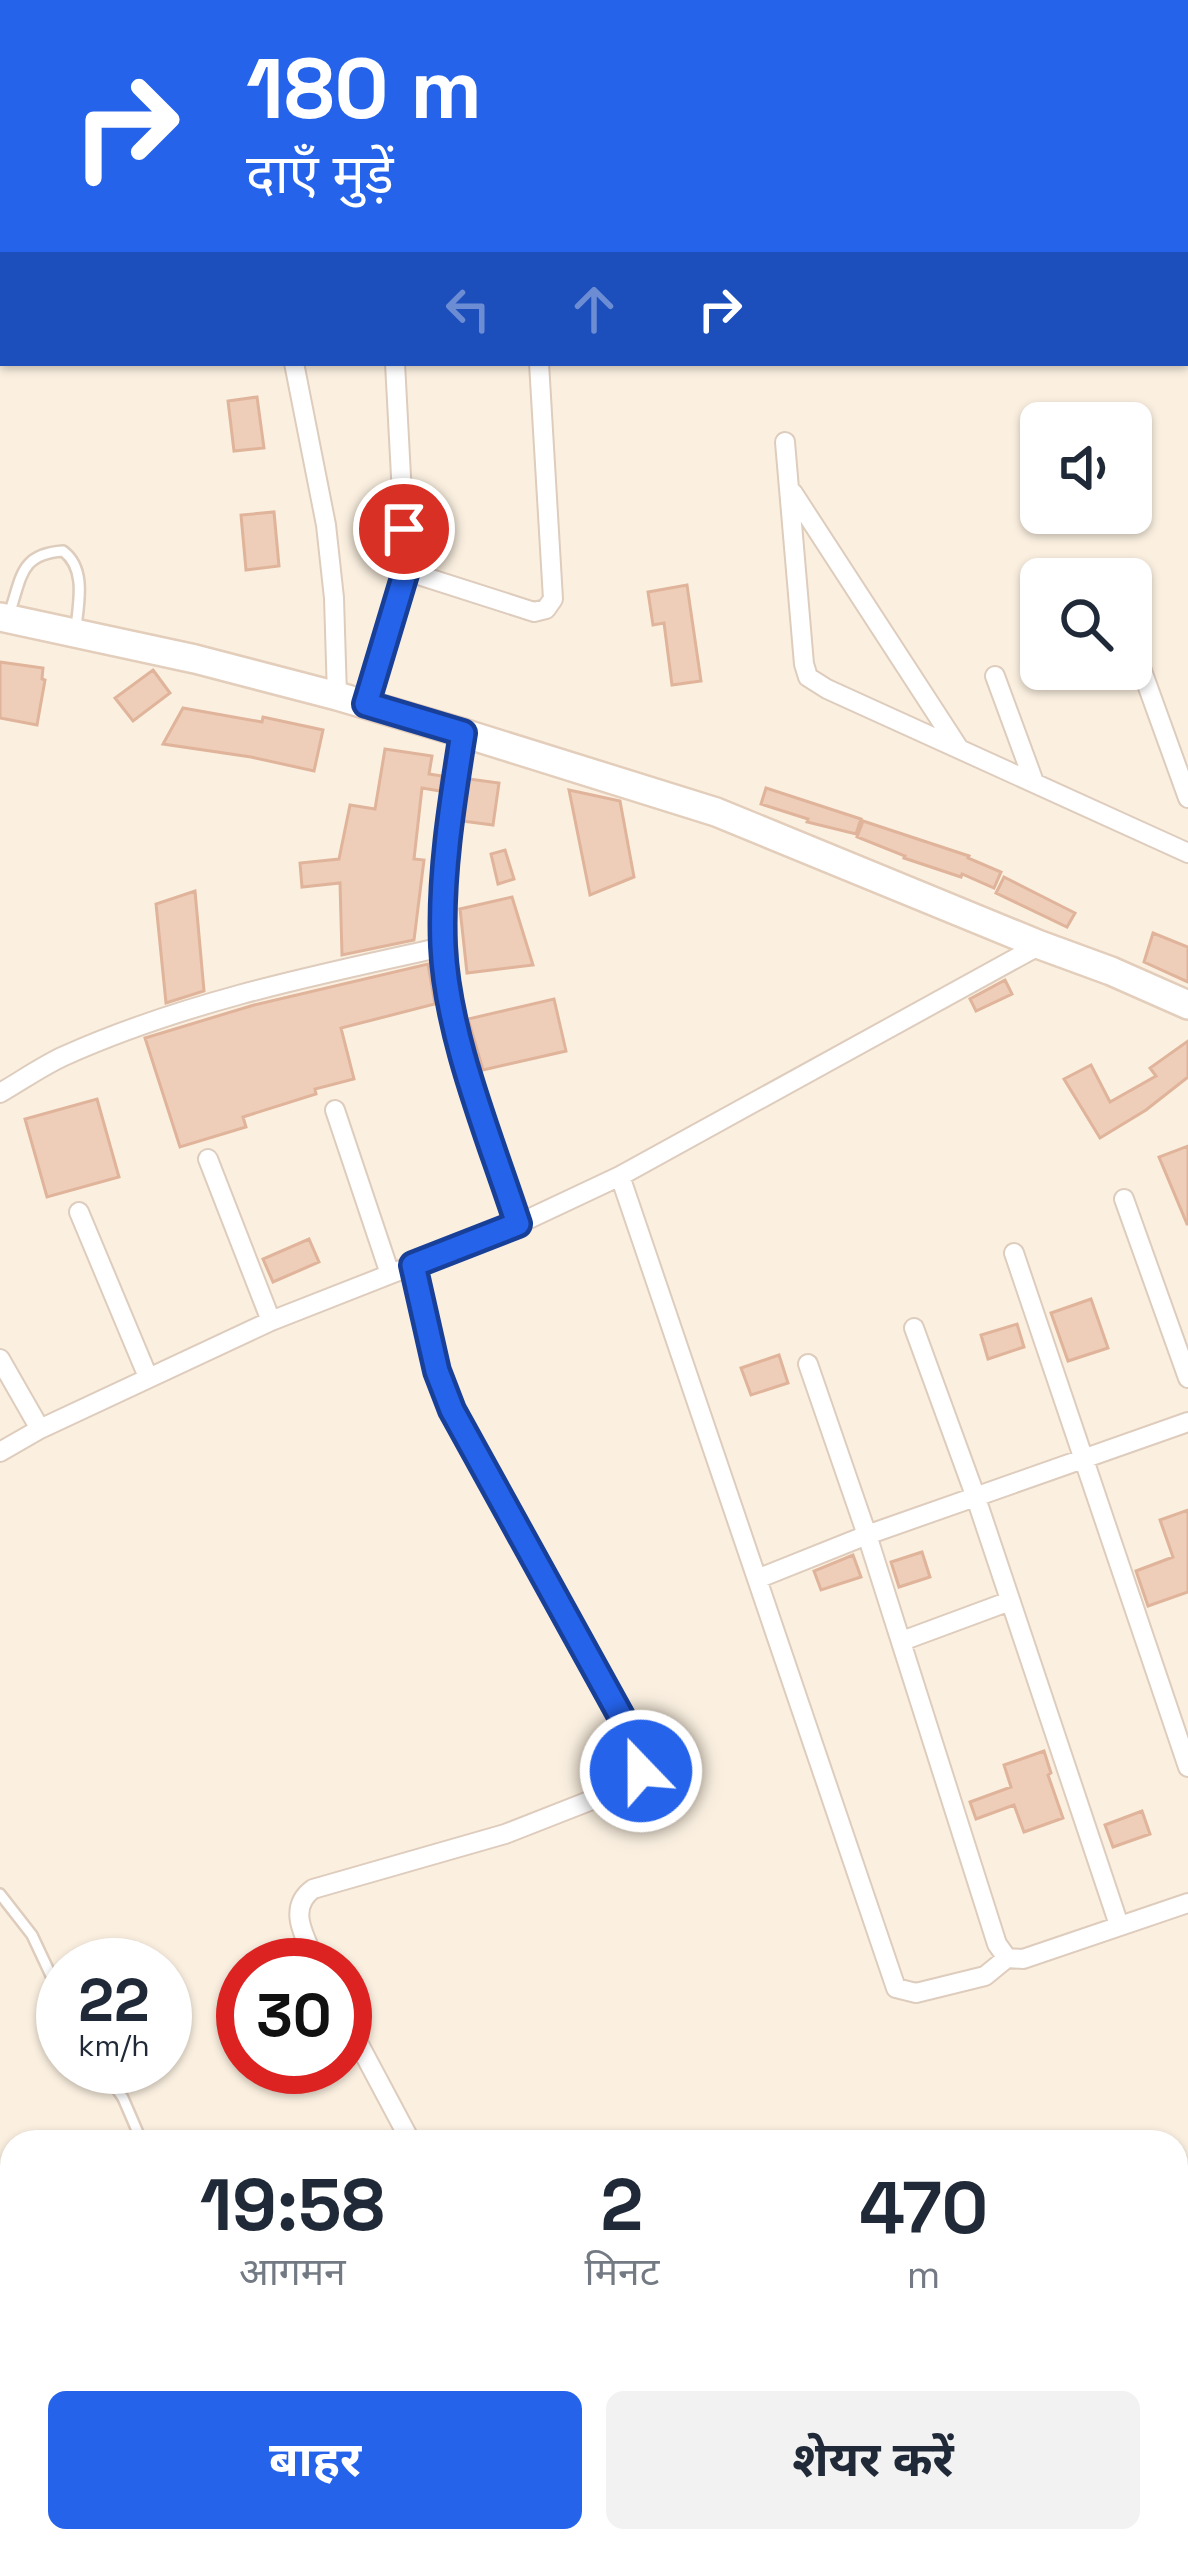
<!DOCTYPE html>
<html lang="hi">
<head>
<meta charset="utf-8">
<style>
	body { margin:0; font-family:"Space Grotesk","Noto Sans Devanagari",sans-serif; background:#f2f2f3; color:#1f2937; height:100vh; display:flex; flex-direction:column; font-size:45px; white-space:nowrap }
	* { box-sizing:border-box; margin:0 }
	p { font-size:39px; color:#747a83 }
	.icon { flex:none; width:66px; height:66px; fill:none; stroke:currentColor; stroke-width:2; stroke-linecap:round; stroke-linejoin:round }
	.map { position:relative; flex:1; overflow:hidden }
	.panel { position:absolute; left:0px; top:2130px; width:1188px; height:423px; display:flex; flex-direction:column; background:#fff; border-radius:36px 36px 0 0; box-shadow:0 3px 9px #0004 }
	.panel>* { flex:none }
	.hud { position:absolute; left:0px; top:0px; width:1188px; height:366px; box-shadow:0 3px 9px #0004; background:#2563eb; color:#fff; overflow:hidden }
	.tools { position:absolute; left:1020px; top:402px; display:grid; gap:24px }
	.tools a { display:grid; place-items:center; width:132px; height:132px; border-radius:18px; background:#fff; box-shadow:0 3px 9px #0004; font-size:60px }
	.speed { position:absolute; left:36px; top:1938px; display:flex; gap:24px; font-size:60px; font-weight:700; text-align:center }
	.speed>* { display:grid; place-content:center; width:156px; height:156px; border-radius:50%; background:#fff; box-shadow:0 3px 9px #0004; line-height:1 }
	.speed small { font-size:30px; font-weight:400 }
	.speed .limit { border:18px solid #d22; background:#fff; color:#111 }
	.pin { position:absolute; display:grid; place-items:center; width:102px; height:102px; color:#fff; margin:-51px; border:6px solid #fff; border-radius:50%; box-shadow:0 3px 12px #0007 }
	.me { position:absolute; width:132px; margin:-66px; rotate:338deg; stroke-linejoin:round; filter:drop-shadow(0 0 9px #0008) }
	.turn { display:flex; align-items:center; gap:42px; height:252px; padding:0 48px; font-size:54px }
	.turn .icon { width:156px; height:156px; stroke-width:2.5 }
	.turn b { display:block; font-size:84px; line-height:102px }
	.lanes { display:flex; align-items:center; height:114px; padding:0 48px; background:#0003; justify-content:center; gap:60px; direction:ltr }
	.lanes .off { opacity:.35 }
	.eta { display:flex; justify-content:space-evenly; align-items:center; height:204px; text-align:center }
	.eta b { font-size:72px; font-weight:700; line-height:84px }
	.button { display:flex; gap:24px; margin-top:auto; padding:24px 48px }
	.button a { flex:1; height:138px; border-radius:18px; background:#2563eb; color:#fff; font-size:48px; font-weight:700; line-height:138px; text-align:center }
	.button a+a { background:#f2f2f3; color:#1f2937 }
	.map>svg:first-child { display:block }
</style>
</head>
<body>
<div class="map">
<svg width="1188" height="2551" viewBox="0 0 1188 2551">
	<rect width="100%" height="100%" fill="#fbf0e0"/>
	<path fill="#eecdb9" stroke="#e0b49b" stroke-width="3" d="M257,397l7,51 -30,3 -6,-50z
		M274,512l5,54 -33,4 -5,-55z
		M687,585l14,96 -29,4 -8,-62 -11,2 -5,-33z
		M0,662l43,6 -1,11 3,1 -8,45 -37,-7z
		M153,670l17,23 -37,28 -18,-23z
		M183,708l79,14 1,-5 60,13 -9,41 -63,-14 -88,-13z
		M385,749l47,7 -3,18 13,2 -2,15 -18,-3 -8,71 10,1 -10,80 -72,15 -2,-72 -38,4 -2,-24 39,-4 11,-54 25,4z
		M469,779l30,4 -6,42 -31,-4z
		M766,788l95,31 -5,15 -49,-12 1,-3 -47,-15z
		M569,790l51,11 14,76 -44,18z
		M863,821l106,35 -1,2 33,14 -7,16 -32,-14 -1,3 -57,-19 1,-2 -48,-19z
		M505,850l9,29 -16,5 -7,-30z
		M1004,877l71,36 -8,14 -71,-34z
		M195,891l9,100 -38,12 -10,-99z
		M512,897l21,68 -66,8 -7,-64z
		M1153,933l35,14v35l-44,-20z
		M428,964l7,40 -94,24 13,51 -39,10 1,5 -73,23 3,10 -66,20 -35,-109 109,-33z
		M1005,980l7,14 -36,17 -6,-12z
		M554,999l12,52 -83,19 -15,-51z
		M1188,1041v36l-42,33 -46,28 -36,-59 27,-14 19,37 46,-26 -6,-8z
		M97,1099l22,78 -72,20 -22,-78z
		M1188,1146v78h-1l-28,-67z
		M309,1239l10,23 -46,20 -10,-23z
		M1091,1299l17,49 -40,13 -17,-48z
		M1017,1324l7,23 -36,12 -7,-24z
		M779,1355l9,28 -37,12 -10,-27z
		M1188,1510v82l-40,14 -12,-35 37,-14 -13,-37z
		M922,1552l8,25 -31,10 -8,-25z
		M853,1555l8,22 -40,13 -7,-19z
		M1044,1751l7,22 -3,2 15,43 -39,14 -10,-27 -38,14 -6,-17 41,-15 -7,-22z
		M1142,1811l8,23 -37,13 -8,-22z"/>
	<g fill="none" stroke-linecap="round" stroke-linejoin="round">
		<g stroke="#deccbd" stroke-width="14">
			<path id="lane" d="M9,614c13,-36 10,-60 54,-63 23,17 16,50 13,76
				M0,1894l32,41 31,66
				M102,2067l21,31 19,44"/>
		</g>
		<g stroke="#deccbd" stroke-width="22">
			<path id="street" d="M294,363l32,162 8,73 3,98
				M785,442l19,222 4,13 19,12 361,164
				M793,493l165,254
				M406,571l128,41 12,-3 7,-10 -14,-236
				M1132,643l56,155
				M995,676l39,106
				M366,704l40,-133 -11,-208
				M443,947l6,-127 14,-87
				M0,1093c21,-12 42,-27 64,-37 120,-54 251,-81 379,-109l14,86 61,191
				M335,1110l55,164
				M208,1159l63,162
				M620,1176l276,812 20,5 69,-17 22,-18
				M1124,1199l64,179
				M79,1212l69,165
				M1014,1253l174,514
				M914,1328l61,167 144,430
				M0,1359l40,70 -40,23
				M1188,1422l-321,113 130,409 10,14 16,1 165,-56
				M40,1429l231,-108 247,-97 102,-48 420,-231
				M757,1579l110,-44 -59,-171
				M902,1641l108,-40
				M317,1965c-10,-25 -32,-56 -4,-76l192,-55 120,-47c16,-12 17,-21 12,-40l-185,-337 -15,-39 -24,-106
				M345,2018l66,124
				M513,2541l2,10
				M586,2541l2,10
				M691,2541l2,10
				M1065,2541l19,10"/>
		</g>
		<g stroke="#e3cdbb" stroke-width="32">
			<path id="secondary" d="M0,617l195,42 142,37 126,37 253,79 324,133 71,26 77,34"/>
		</g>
		<use href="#lane" stroke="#fff" stroke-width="9"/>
		<use href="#street" stroke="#fff" stroke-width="18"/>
		<use href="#secondary" stroke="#fff" stroke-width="27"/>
	</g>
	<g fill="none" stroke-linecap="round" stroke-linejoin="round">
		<g stroke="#184099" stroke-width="30">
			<path id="route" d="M404,529l2,42 -40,133 97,29c-11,69 -23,142 -20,213 4,90 47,192 75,278l-105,41 24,106 15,39 186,337 3,24"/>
		</g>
		<use href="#route" stroke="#2563eb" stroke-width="21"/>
	</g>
</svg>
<div class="tools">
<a><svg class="icon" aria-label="sound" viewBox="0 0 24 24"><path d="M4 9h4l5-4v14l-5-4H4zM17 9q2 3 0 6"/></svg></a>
<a><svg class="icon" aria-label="search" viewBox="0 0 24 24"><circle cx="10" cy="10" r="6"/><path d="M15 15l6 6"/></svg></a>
</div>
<div class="speed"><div>22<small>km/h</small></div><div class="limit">30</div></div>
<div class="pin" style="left:404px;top:529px;background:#d93025"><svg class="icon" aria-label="arrive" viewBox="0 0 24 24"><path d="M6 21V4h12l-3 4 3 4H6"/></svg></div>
<svg class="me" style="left:641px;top:1771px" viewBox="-20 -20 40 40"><circle r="17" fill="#2563eb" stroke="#fff" stroke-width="3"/><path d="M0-11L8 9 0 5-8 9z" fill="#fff"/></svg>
<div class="hud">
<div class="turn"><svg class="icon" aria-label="right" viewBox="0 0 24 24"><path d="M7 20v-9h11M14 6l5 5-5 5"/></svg><div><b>180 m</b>दाएँ मुड़ें</div></div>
<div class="lanes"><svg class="icon off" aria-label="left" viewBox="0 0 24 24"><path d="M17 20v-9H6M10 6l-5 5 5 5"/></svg><svg class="icon off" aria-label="ahead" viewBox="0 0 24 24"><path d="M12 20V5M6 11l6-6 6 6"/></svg><svg class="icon" aria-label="right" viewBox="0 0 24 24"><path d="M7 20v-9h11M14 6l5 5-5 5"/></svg></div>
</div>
<section class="panel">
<div class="eta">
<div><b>19:58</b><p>आगमन</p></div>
<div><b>2</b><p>मिनट</p></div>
<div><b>470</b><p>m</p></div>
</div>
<div class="button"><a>बाहर</a><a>शेयर करें</a></div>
</section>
</div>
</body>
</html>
